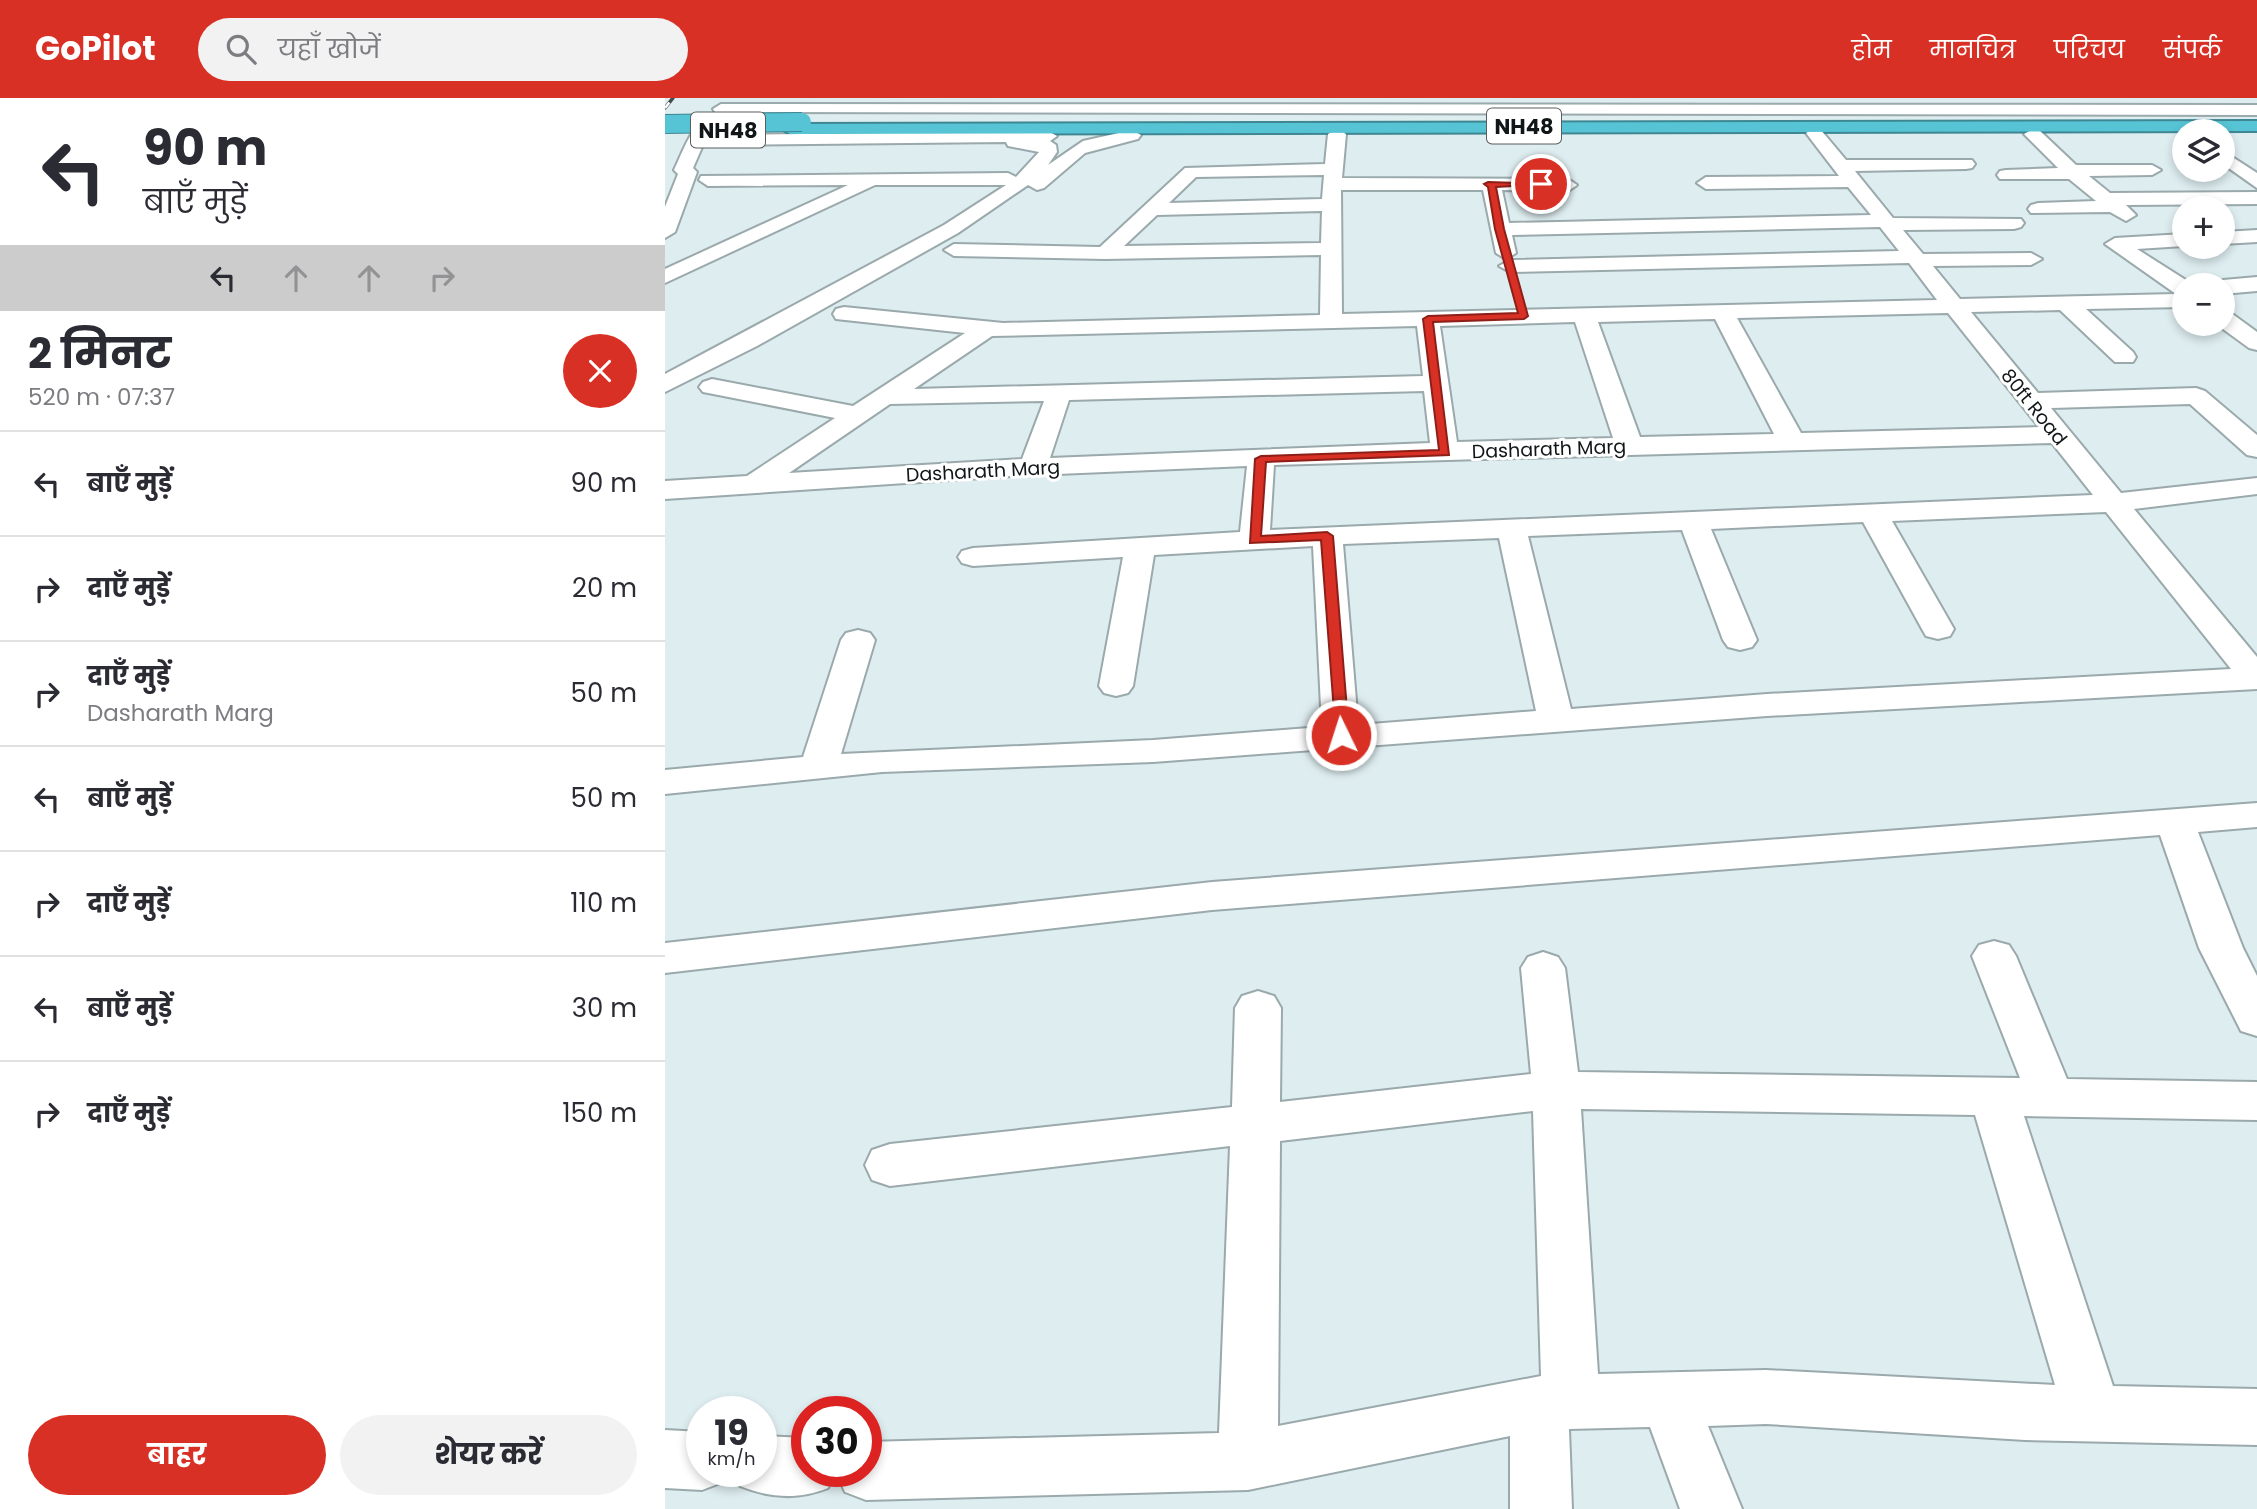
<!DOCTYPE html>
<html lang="hi">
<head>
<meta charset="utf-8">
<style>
	body { margin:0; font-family:Poppins,"Noto Sans Devanagari",sans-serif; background:#f2f2f3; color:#2b2b33; height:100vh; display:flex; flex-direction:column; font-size:26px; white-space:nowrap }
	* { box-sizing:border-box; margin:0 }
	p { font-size:23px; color:#7c7c81 }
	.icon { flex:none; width:38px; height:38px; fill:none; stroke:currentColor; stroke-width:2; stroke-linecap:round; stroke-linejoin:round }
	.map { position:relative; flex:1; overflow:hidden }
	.side { display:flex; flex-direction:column; background:#fff; width:665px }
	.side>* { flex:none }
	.banner { background:#fff; color:#2b2b33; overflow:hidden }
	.fabs { position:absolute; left:1507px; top:21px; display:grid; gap:14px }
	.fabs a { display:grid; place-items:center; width:63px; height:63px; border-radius:50%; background:#fff; box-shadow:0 4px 10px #0003; font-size:35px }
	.speed { position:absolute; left:21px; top:1298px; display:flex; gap:14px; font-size:35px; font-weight:700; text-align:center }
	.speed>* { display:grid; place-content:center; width:91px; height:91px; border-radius:50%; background:#fff; box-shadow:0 4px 10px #0003; line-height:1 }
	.speed small { font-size:18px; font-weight:400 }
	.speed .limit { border:10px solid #d22; background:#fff; color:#111 }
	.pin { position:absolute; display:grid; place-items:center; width:60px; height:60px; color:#fff; margin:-30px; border:4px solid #fff; border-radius:50%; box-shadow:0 2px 7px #0007 }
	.me { position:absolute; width:77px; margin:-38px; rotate:356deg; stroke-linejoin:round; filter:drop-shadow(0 0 5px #0008) }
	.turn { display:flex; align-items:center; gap:24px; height:147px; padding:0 28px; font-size:32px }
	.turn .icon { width:91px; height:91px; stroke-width:2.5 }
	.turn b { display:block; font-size:49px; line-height:60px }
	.lanes { display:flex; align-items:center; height:66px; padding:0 28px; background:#0003; justify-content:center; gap:35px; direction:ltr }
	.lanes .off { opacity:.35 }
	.round { display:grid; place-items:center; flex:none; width:74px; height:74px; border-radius:37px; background:#f2f2f3 }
	.headline { display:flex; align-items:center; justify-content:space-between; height:119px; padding:0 28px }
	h1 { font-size:42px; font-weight:700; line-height:52px }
	.primary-button { display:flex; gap:14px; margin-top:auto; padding:14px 28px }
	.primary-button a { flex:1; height:80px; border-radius:42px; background:#d93025; color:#fff; font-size:28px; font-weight:700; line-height:80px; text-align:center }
	.primary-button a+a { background:#f2f2f3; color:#2b2b33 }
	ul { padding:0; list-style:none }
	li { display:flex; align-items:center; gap:21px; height:105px; padding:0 28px; border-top:2px solid #e1e1e2 }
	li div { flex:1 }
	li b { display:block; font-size:26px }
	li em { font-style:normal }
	header { display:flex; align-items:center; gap:42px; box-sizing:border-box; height:98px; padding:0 35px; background:#d93025; color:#fff }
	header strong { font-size:33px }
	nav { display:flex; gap:38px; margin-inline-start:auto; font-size:24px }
	.search { width:490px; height:63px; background:#f2f2f3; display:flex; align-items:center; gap:18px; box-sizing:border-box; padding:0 24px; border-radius:38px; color:#7c7c81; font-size:26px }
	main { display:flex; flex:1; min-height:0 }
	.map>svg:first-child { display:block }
</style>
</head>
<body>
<header>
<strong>GoPilot</strong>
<div class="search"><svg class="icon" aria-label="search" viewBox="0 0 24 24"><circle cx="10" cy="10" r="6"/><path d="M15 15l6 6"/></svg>यहाँ खोजें</div>
<nav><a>होम</a><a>मानचित्र</a><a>परिचय</a><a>संपर्क</a></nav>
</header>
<main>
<section class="side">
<div class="banner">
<div class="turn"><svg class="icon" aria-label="left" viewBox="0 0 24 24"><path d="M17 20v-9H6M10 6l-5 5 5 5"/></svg><div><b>90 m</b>बाएँ मुड़ें</div></div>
<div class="lanes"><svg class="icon" aria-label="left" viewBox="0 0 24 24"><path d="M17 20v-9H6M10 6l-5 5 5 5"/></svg><svg class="icon off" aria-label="ahead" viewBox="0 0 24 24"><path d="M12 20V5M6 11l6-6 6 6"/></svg><svg class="icon off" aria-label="ahead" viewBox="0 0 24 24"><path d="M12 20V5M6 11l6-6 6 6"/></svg><svg class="icon off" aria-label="right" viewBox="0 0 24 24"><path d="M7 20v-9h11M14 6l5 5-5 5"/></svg></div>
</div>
<div class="headline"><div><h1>2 मिनट</h1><p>520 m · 07:37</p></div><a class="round" style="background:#d93025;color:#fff"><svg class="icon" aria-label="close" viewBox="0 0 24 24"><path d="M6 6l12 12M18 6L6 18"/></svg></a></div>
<ul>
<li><svg class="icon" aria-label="left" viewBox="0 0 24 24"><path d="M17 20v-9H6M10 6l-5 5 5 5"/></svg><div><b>बाएँ मुड़ें</b></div><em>90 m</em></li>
<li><svg class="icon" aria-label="right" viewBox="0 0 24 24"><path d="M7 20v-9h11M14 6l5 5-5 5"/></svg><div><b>दाएँ मुड़ें</b></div><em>20 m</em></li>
<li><svg class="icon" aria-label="right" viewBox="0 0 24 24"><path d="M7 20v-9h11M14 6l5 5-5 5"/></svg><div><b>दाएँ मुड़ें</b><p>Dasharath Marg</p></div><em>50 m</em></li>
<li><svg class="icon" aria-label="left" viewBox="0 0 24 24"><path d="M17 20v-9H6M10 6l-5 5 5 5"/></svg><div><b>बाएँ मुड़ें</b></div><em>50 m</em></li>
<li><svg class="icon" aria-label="right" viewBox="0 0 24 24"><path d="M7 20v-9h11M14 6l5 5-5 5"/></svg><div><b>दाएँ मुड़ें</b></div><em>110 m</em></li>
<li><svg class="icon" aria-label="left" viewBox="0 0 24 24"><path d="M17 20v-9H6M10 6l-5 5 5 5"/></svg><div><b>बाएँ मुड़ें</b></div><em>30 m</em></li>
<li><svg class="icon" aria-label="right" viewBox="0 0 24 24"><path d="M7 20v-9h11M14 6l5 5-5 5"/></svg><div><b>दाएँ मुड़ें</b></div><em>150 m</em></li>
</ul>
<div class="primary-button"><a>बाहर</a><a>शेयर करें</a></div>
</section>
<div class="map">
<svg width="1592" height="1411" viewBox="0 0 1592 1411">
	<rect width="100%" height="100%" fill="#deedf0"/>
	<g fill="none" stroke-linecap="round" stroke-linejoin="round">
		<g stroke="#9aa9ab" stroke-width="4">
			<path id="minor" d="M56,6l1536,1v10l-1542,-3 -2,-3z
				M47,17l8,5 -10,15 338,-4 9,5 -7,5 6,4 1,7 -9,13 35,-24 49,-11 9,5 -3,4 -53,14 -41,35 -7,2 -9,-5 -70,48 -201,113 -92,46v-18l279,-149 62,-40h-131l-210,98v-14l183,-84 -140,1 -9,-6 2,-4 307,-3 8,4 23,-25 -31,-6 -2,-4 -303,3 -10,23 4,4 -22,60 -10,6v-31l13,-33 -4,-4c8,-16 19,-50 38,-55z
				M1149,30l6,1 26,31h126l3,4 -3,4 -6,1 -111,2 38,47 128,1 3,4 -3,4 -7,2 -111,1 20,24 108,-1 11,6 -11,6 -98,1 27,33 216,-5 -71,-50 10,-6 69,-4v12l-47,3 55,35 -8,1v22l-98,2 47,43 3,5 -3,5h-18l-55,-52 -89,2 67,81 158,-5 9,3 52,44v22l-10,-2 -57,-51 -139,4 70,85 136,-15v16l-123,15 123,148v32l-490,27 -614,46 -271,10 -217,22v-24l138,-13 38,-117 5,-7 12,-3 12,3 5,7 -34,114 312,-14 169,-13 -9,-181 -159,9 -21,131 -5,7 -12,3 -12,-3 -5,-7 24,-129 -150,9 -11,-3 -4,-6 4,-6 11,-3 267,-16 7,-66 -235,10 -347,23v-18l82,-5 88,-58 -132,-26 -4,-5 4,-5 9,-3 141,27 112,-73 -129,-14 -3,-5 3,-5 8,-2 159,16 317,-8 1,-60 -216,4 -151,-3 -10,-6 10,-6 146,3 85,-79 140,-4 3,-30 9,-5 9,5 -4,44 226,1 9,6 -9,6 -66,-1 7,33 362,-8 -23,-28 -142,2 -9,-6 9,-6 133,-1 -33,-43zM659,77l-2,24 -153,4 27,-26zM676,92h142l13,63 10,6 10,-6 -4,-18 368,-8 19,24 -389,9 -11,6 11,6 399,-9 28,37 -595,14zM657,113l-1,32 -197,3 33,-31zM1283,215l91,114 -238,6 -64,-115zM1050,221l59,115 -134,3 -42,-115zM910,224l38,116 -156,4 -17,-116zM752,228l6,50 -509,13 78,-53zM759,293l6,52 -380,15 19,-58zM379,303l-22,58 -233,14 101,-69zM1387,345l41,52 -823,35 4,-65zM1441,414l125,157 -464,25 -196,15 -43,-173 154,-6 41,110 5,7 12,3 12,-3 5,-7 -46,-111 152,-7 59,107 4,7 12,3 12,-3 4,-7 -62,-108zM834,440l37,173 -178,14 -15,-181z
				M1368,31l6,1 37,35h76l9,5 -9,5 -63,1 21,17 147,-1v12l-131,1 10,10 -10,6 -16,-9 -79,1 -3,-4 3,-4 7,-2 58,-2 -27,-22h-69l-3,-4 3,-4 6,-1 52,-2 -34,-34z
				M1558,53l34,22v15l-34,-24z
				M1592,132v12l-34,2v-12z
				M1592,179v14l-34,3v-9h-10l10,-5z
				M1558,213l8,2 26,19v18l-8,-2 -33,-24h7z
				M1592,705v24l-59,5 45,116 14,28v60l-16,-5 -42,-83 -39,-113 -948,75 -547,63v-30l547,-61z
				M1329,843l15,4 7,11 51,123 190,3v38l-233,-4 89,270 144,3v56l-232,-5 -259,-16 -58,2 34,83h-62l-30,-82 -81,2 3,80h-62v-73l-262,54 -382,10 -21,-8 -9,-20h30v-30l353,-9 11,-287 -340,40 -18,-6 -7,-15 7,-15 18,-6 342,-37 3,-99 7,-12 16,-5 16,5 7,12 -1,94 251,-28 -10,-106 7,-11 15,-5 15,5 7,11 13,104 442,6 -48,-122 7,-11zM916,1011l394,6 80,270 -289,-15 -168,4zM868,1013l8,265 -263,50 2,-285z
				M0,1332l37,2v40h25l-4,10 -21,8 -37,-2z
				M96,1338l46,2v34h28l-7,16c-29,12 -59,10 -88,-2l-6,-14h27z"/>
		</g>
		<g stroke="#3e8792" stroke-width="4">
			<path id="highway" d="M1592,23v10l-1467,3 -8,-5 8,-5z"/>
		</g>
		<use href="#minor" fill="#fff" fill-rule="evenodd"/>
		<use href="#highway" fill="#56c4d4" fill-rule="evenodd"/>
		<g stroke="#434b4d" stroke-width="3.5">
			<path id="rail" d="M0,10l8,-10"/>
		</g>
		<use href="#rail" stroke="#fff" stroke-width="2.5" stroke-dasharray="7" stroke-linecap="butt"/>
		<g stroke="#3e8792" stroke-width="20" stroke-linecap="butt">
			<path id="highway-bridge" d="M0,26l137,-2"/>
		</g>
		<use href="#highway-bridge" stroke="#56c4d4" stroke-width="18"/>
	</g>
	<path fill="#d93025" stroke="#8d1f18" stroke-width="2" d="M823,84l57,2 -49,3 8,42 24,87 -4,3 -91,3 16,133 -183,7 -5,74 66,-4 6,4 16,199 -8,4 -5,-1 -15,-198 -71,3 5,-84 6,-3 178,-6 -16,-131 5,-3 90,-3 -23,-84 -7,-42 -4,-3z"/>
	<g text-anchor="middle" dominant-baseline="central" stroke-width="6" stroke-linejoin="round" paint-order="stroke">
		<g font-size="19" fill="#111718" stroke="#fff">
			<text transform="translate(1369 309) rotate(51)">80ft Road</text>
			<text transform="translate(884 351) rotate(-2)">Dasharath Marg</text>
			<text transform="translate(318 373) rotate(-3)">Dasharath Marg</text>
		</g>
		<g fill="#fff" stroke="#585d5d" stroke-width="2">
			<rect x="822" y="10.5" width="74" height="35" rx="5"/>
			<rect x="26" y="14.5" width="74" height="35" rx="5"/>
		</g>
		<g font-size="21" font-weight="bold" fill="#111718">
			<text x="859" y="28">NH48</text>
			<text x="63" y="32">NH48</text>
		</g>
	</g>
</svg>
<div class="fabs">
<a><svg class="icon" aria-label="layers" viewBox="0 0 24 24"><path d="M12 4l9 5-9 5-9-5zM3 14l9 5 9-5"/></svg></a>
<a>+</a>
<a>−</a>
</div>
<div class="speed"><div>19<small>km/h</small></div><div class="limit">30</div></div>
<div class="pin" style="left:876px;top:86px;background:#d93025"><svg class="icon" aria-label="arrive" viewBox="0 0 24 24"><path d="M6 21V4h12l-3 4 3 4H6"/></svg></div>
<svg class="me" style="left:676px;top:637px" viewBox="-20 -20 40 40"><circle r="17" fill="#d93025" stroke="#fff" stroke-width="3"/><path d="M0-11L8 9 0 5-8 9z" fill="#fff"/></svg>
</div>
</main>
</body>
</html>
